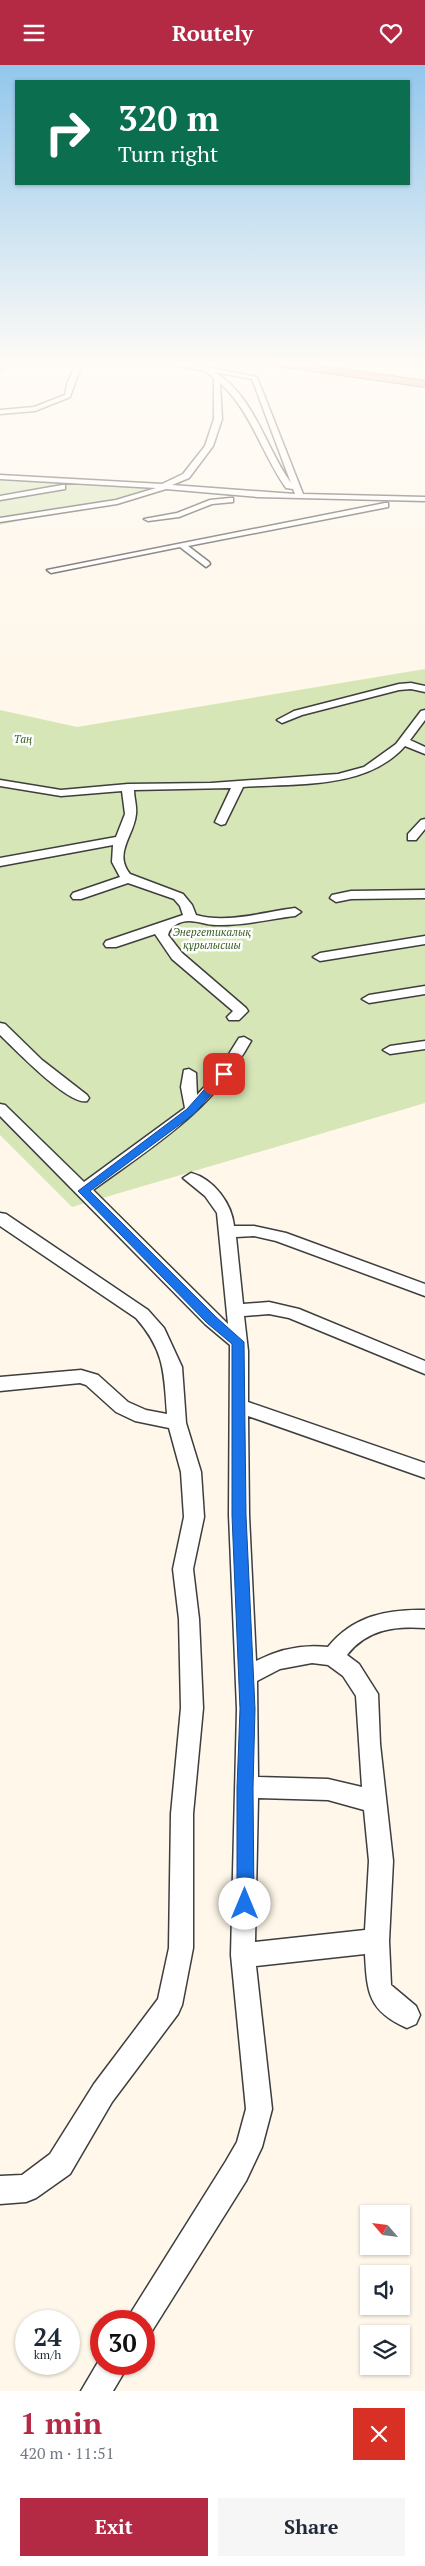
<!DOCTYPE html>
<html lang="en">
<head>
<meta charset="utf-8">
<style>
	body { margin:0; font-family:"PT Serif",serif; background:#f6f6f7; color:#1f2937; height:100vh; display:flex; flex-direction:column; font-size:19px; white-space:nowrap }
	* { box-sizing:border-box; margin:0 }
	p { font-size:16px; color:#747a83 }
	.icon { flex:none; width:28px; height:28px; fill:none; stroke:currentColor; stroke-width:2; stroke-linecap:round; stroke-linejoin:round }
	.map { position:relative; height:2326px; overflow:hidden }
	.drawer { display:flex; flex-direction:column; background:#fff; flex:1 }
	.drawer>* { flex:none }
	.top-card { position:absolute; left:15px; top:15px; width:395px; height:105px; border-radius:0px; box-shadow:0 1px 4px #0004; background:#0b6e4f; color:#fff; overflow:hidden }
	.needle { width:32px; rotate:298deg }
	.buttons { position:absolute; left:360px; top:2140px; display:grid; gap:10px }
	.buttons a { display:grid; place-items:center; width:50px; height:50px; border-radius:0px; background:#fff; box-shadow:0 1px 4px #0004; font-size:25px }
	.speed { position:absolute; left:15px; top:2245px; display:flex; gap:10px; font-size:25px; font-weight:700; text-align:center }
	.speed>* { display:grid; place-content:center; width:65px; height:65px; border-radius:50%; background:#fff; box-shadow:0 1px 4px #0004; line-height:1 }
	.speed small { font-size:12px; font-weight:400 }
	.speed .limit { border:8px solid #d22; background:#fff; color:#111 }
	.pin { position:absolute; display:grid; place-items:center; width:42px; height:42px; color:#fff; margin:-21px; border-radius:10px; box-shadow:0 2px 8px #0006 }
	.me { position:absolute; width:55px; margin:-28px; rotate:0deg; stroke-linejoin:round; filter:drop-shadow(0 0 4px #0008) }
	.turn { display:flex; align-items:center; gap:18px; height:105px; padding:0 20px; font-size:22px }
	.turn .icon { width:65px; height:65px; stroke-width:2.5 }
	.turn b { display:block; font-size:35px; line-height:42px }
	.round { display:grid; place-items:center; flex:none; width:52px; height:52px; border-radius:0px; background:#f6f6f7 }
	.head { display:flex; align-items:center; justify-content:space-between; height:85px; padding:0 20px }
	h1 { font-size:30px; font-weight:700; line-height:38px; color:#b42a44 }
	.button { display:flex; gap:10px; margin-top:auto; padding:10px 20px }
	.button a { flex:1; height:58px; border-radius:0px; background:#b42a44; color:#fff; font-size:20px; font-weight:700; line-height:58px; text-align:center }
	.button a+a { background:#f6f6f7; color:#1f2937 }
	header { display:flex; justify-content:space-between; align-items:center; height:65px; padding:0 20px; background:#b42a44; color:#fff; font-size:22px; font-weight:700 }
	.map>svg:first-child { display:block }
</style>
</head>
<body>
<header><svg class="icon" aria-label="menu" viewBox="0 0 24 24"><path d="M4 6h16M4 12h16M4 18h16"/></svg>Routely<svg class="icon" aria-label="heart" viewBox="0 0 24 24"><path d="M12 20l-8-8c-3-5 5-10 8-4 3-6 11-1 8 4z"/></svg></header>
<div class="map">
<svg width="425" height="2326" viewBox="0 0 425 2326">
	<rect width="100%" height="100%" fill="#fef7ea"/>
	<path fill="#d6e6b6" d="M0,414l181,8 -181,38z
		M425,604v434l-353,104 -72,-72v-425l77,17z"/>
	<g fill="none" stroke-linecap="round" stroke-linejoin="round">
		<g stroke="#3e3e3e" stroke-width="3">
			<path id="street" d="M3,295h7l-7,9 -3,1z
				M77,295h6l-13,37 -35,14 -35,3v-4l34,-3 31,-12 2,-11z
				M154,295h16l87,17 46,117 122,3v4l-167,-4 -92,-8 -49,15 -117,18v-4l116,-18 40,-12 -156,-9v-4l162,9 21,-10 22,-28 9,-27v-41l-9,-7zM214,307l38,7 39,104c-25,-34 -38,-90 -77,-111zM220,318c31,28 42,71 66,105l7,1 2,5 -123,-9 17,-7 24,-32 9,-27z
				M62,420h3v4l-65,11v-4z
				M230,433h3v4l-21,2 -33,13 -31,4 -4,-2 33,-6 33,-13z
				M385,438h3v4l-200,39 21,16 1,2 -4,3 -26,-20 -129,26 -4,-3z
				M411,618l14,3v6l-14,-3 -12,1 -97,25 -20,8 -5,-3 17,-9 105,-27z
				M425,645v10l-15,20 15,7v7l-20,-8c-39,44 -108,37 -162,41l-18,37 -4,1 -6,-3 16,-34 -97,2c0,8 3,16 2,24 -2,22 -23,39 -6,60l53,20 9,11 4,10c31,9 67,-3 99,-7l6,4 -6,4c-26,3 -52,10 -79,9 -9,0 -18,-4 -27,-4 -9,0 -19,5 -21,14l14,18 64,55 2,3 -9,9h-10l-2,-3 6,-6 -61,-52 -17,-25 -39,13h-10l-2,-3 2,-3 77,-26 -3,-9 -6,-7 -46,-16 -47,16h-8l-2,-3 2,-3 47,-16 -8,-15 1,-17 -113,21v-8l116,-21 9,-23 -3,-23 -61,5 -61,-10v-6l61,10 67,-6 83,-1 127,-9 26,-7 32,-23 25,-33z
				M425,754v10l-9,11h-8v-6l13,-14z
				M425,825v8l-74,1 -15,3 -6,-4 2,-3 19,-4z
				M425,871v8l-105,17 -7,-4 7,-4z
				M425,921v8l-56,9 -7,-4 7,-4z
				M0,958l5,1 37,36 45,35 2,3 -2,3c-18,5 -72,-52 -87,-66z
				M244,972l7,4c-39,70 -95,103 -158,149l135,134 -11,-111 -12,-17 -22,-18 8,-5c23,6 41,31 43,53h20l32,7 139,51v12l-149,-55 -22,-5 -18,1 7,67 26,-2 30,7 126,52v13l-136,-56 -20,-4 -25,2 4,35v51l177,61v15l-177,-62 1,99 7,146c23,-12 47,-17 72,-14 25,-31 59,-38 97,-37v18c-30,-2 -58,1 -78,27l12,9 19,30 2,50 13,117 -4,80 2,44 25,21 4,9 -4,9 -9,4c-39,-17 -40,-36 -42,-74l-109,12 16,143 -10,38 -16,34 -94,150 -8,4v-14h-16l4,-10 94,-150 11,-19 9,-33 -15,-154 6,-246 -8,-194 1,-170 -25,-21 -205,-208v-12l5,1 79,77 101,-74 -4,-21 3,-17 5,-1 7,4 1,22 20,-22 22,-35zM312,1598l16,2 15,11 13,20 6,91 -34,-8 -70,-2 -1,-96 23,-12zM258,1733l70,2 36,10 5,51 -4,69 -110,12z
				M425,976v8l-35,5 -7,-4 7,-4z
				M0,1148l6,1 142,96 16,18 18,39 4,56 15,49 3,45 -11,52 6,50 4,89 -10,106v134l-11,57 -4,9 -66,88 -42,72 -34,24 -10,4 -26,2v-28l22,-1 28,-21 44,-70 64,-85 11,-51 2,-134 10,-106 -2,-89 -6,-50 11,-52 -3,-45 -12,-44 -34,-7 -19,-9 -30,-27 -6,-2 -80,8v-14l81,-7 17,5 30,27 18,8 21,4c-3,-41 -2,-63 -31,-96l-136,-92z
				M101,2292v7h28l-16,27h-32z"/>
		</g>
		<g stroke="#1c1c1c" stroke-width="2">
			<path id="highway" d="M251,295h31l143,21v6l-169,-24z"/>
		</g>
		<use href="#street" fill="#fff" fill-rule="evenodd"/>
		<use href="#highway" fill="#ee8758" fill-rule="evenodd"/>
	</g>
	<linearGradient id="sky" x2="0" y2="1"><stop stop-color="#92c7ec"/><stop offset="0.48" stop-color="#fffbf6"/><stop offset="1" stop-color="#fffbf6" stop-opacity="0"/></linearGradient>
	<rect width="425" height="621" fill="url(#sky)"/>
	<path fill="#1a73e8" stroke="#114b97" d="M220,1007l9,2 -35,40 -104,77 126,126 28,25 2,173 9,194 -2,79 1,116 -3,6 -6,2 -6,-2 -2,-6v-116l3,-79 -8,-194v-171l-25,-21 -129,-132 109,-82z"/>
	<g text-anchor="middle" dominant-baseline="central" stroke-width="5" stroke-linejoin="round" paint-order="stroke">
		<g font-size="11" font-style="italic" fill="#355f1f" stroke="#fff">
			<text x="23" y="674">Таң</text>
			<text x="212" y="867">Энергетикалық<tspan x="212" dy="13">құрылысшы</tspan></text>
		</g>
	</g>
</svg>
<div class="buttons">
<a><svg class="needle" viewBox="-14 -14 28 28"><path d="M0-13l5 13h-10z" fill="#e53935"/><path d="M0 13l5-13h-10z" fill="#747a83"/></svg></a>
<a><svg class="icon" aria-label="sound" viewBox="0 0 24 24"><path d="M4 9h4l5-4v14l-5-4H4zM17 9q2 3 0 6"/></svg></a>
<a><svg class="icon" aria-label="layers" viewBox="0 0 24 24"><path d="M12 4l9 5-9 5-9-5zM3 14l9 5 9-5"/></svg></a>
</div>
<div class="speed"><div>24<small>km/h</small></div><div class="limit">30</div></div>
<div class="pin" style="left:224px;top:1009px;background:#d93025"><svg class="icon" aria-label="arrive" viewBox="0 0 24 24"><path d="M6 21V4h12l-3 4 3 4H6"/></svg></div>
<svg class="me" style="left:245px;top:1839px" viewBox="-20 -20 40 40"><circle r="19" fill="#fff"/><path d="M0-13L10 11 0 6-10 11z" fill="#1a73e8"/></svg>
<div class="top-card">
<div class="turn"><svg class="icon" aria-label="right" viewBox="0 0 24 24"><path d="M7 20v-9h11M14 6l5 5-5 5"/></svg><div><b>320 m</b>Turn right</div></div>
</div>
</div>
<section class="drawer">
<div class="head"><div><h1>1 min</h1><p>420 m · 11:51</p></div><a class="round" style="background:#d93025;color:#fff"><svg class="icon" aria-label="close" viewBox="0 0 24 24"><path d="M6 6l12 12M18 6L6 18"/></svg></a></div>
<div class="button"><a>Exit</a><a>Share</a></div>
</section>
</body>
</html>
